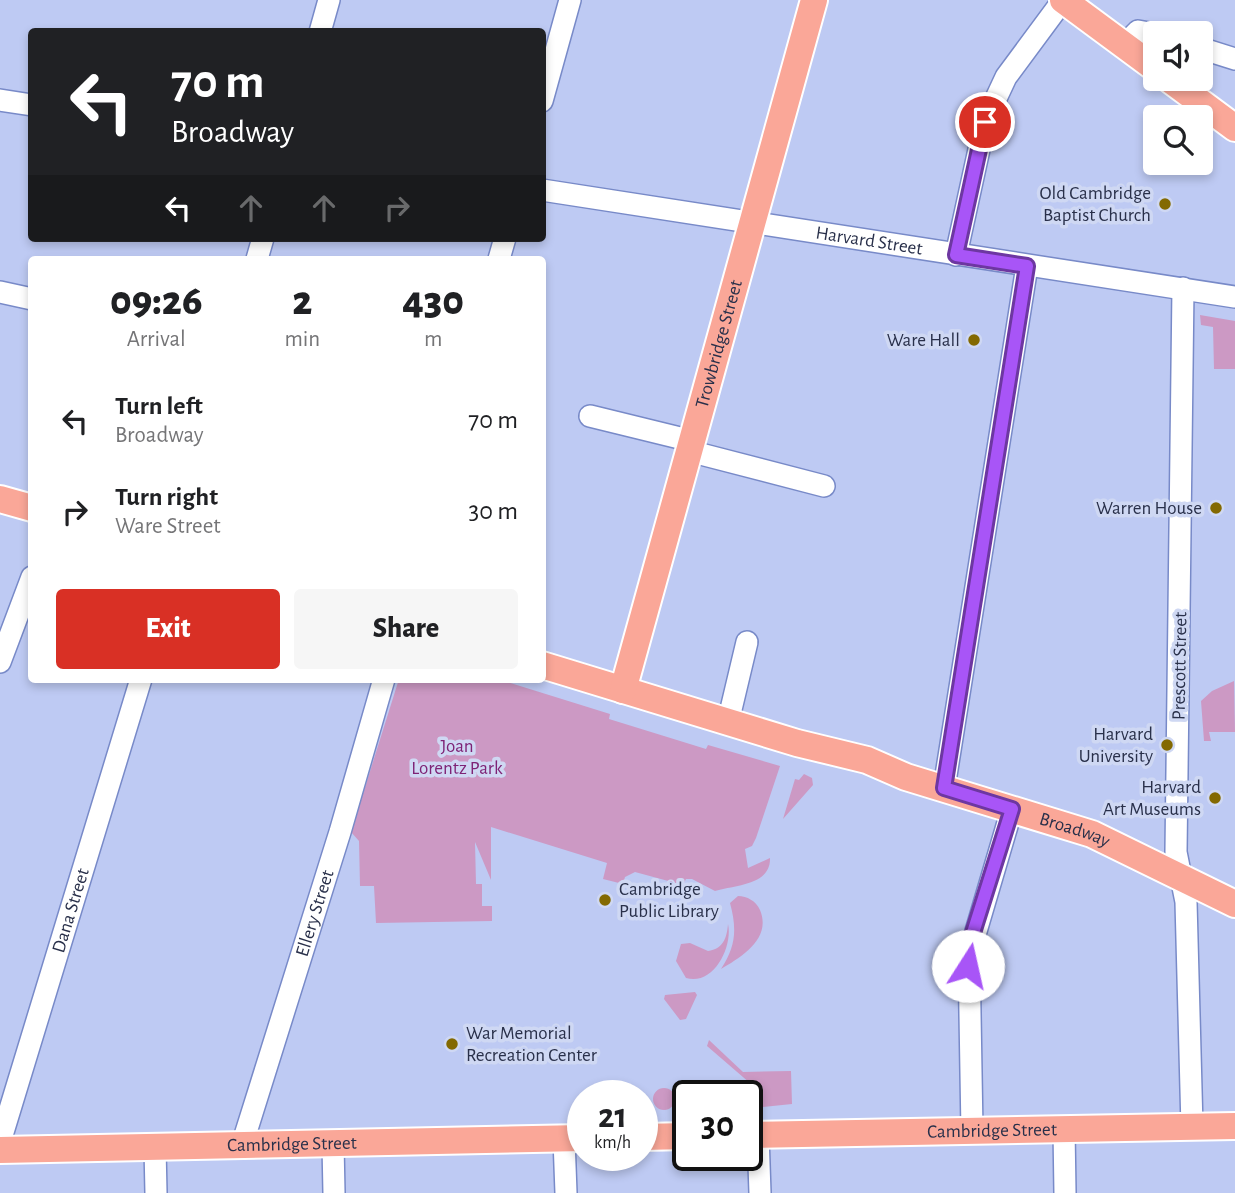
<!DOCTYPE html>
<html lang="en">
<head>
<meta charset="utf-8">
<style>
	body { margin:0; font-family:"Alegreya Sans",sans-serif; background:#f6f6f6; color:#202124; height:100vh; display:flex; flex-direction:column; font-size:26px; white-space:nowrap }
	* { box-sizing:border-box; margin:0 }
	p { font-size:23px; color:#757577 }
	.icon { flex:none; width:38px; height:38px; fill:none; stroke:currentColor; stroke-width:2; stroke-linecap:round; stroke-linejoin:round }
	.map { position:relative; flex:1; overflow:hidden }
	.side { position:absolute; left:28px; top:256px; width:518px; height:427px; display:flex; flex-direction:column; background:#fff; border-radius:7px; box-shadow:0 4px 10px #0003 }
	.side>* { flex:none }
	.top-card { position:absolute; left:28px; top:28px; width:518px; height:214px; border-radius:7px; box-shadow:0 4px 10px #0003; background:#202124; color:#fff; overflow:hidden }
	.controls { position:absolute; left:1143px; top:21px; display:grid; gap:14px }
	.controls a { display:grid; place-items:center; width:70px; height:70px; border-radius:7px; background:#fff; box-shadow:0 4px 10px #0003; font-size:35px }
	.speed { position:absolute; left:567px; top:1080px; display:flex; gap:14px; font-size:35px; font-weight:700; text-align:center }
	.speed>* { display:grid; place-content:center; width:91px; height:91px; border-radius:50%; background:#fff; box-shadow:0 4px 10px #0003; line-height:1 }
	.speed small { font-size:18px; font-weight:400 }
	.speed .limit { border:4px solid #111; border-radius:10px; background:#fff; color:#111 }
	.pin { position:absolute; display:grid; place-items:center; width:60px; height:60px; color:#fff; margin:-30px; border:4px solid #fff; border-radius:50%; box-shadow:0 2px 7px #0007 }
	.me { position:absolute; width:77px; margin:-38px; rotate:10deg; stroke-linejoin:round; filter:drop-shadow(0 0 5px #0008) }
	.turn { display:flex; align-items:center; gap:24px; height:147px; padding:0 28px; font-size:32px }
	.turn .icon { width:91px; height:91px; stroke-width:2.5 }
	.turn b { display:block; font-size:49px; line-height:60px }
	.lanes { display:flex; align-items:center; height:66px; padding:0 28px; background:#0003; justify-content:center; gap:35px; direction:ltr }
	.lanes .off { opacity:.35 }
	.eta { display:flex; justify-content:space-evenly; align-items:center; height:119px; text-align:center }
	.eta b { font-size:42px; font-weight:800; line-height:49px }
	.primary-button { display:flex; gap:14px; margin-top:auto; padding:14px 28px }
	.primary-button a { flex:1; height:80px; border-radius:7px; background:#d93025; color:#fff; font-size:28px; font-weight:800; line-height:80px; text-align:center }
	.primary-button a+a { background:#f6f6f6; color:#202124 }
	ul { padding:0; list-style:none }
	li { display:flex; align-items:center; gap:21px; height:91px; padding:0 28px }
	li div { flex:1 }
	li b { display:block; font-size:26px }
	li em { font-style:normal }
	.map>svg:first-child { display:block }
</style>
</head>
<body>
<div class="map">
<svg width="1235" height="1193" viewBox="0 0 1235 1193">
	<rect width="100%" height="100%" fill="#becaf3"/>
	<path fill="#cc99c4" d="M1200,315l35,6v48h-21l-1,-42 -12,-2z
		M399,679l8,3 6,-3h85l112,35 -1,5 97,30 2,-4 72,21 -24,72 -4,8 -7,3 3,19 22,-10c1,27 -34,27 -55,33l-23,-12h-6l-3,6 -48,-13 -10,5 -2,7 -20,-5 4,-16 -116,-36v53l-16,-38 1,42h6v22h10v15l-116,2 -2,-37h-14l-1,-45 -8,-9z
		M1234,681l1,51h-26l2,9h-7l-3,-40 11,-10z
		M804,774l8,4 1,7 -30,34 12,-40 4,1z
		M738,896c9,0 18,5 22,14 12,29 -19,47 -39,59 15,-23 16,-40 9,-66z
		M728,924c5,22 -14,62 -42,54l-10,-17 5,-17 9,-1 18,8c15,-2 19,-13 20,-27z
		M695,992l2,3 -11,24 -6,1 -16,-21 1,-4z
		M709,1040l34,32 48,-1 1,33 -29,3 -5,-17 -51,-44z
		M729,1082l7,5 2,8h-23z
		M653 1099a11 11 0 1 1 22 0a11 11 0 1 1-22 0Z"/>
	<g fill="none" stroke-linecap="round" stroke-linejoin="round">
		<g stroke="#788ac8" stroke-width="24">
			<g id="minor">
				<path d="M320,32l9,-32"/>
				<path d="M1124,45l14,-14 17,3"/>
				<path d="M1200,48l35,11"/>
				<path d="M0,100l32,5"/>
				<path d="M542,101l28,-101"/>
				<path id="s1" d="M542,190l693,107"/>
				<path d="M956,255l29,-133 21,-45 57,-77"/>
				<path d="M257,259l6,-21"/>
				<path d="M499,259l6,-21"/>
				<path d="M1183,288l-7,564 10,50 6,225"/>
				<path d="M0,292l32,7"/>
				<path d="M590,416l102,25"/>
				<path d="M689,451l135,35"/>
				<path d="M0,662l32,-85"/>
				<path d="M728,722l19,-80"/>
				<path d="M944,788l83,-522"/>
				<path d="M1064,1129l1,64"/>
				<path d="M972,1131l-3,-176 43,-146"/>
				<path d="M758,1135l2,58"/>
				<path d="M564,1139l2,54"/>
				<path id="s2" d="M0,1142l141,-463"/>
				<path d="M333,1144l1,49"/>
				<path id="s3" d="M242,1145l98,-313 44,-153"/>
				<path d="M155,1147l1,46"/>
			</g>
		</g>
		<g stroke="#fff" stroke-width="30">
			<g id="major">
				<path d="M1063,0l92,68"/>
				<path d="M1169,79l66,49"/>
				<path d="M0,499l32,9"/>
				<path id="s4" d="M542,665l255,78 70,17 39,17 186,57 143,70"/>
				<path id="s5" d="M623,690l191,-690"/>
				<path id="s6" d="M747,1135l488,-9"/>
				<path d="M642,1137l46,-1"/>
				<path id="s7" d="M0,1150l583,-12"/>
			</g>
		</g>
		<use href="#minor" stroke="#fff" stroke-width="21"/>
		<use href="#major" stroke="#faa798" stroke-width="26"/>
	</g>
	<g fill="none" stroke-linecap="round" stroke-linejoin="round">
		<g stroke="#6d37a1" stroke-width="18">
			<path id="route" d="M968,966l4,-30 40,-127 -68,-21 83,-522 -71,-11 29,-133"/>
		</g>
		<use href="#route" stroke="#a855f7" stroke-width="12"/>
	</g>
	<g fill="#836901" stroke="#cfd8f3" stroke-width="2.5">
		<circle cx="1165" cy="204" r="7"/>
		<circle cx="974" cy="340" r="7"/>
		<circle cx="1216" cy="508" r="7"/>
		<circle cx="1167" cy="745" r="7"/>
		<circle cx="1215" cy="798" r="7"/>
		<circle cx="605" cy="900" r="7"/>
		<circle cx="452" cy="1044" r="7"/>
	</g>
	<g text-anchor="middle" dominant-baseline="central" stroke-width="7" stroke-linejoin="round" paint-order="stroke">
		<g font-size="19" fill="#29304a" stroke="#cfd8f3" text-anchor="end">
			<text x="1151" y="193">Old Cambridge<tspan x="1151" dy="22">Baptist Church</tspan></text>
			<text x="960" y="340">Ware Hall</text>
			<text x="1202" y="508">Warren House</text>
			<text x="1153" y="734">Harvard<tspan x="1153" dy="22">University</tspan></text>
			<text x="1201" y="787">Harvard<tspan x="1201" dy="22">Art Museums</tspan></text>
			<text x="619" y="889" text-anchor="start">Cambridge<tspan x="619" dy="22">Public Library</tspan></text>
			<text x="466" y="1033" text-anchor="start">War Memorial<tspan x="466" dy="22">Recreation Center</tspan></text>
		</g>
		<g font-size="19" fill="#29304a" stroke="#cfd8f3">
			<text stroke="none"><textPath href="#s1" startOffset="331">Harvard Street</textPath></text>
			<text stroke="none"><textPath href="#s5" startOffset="359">Trowbridge Street</textPath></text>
			<text transform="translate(1180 666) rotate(-89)">Prescott Street</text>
			<text stroke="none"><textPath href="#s4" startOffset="558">Broadway</textPath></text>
			<text stroke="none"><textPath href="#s2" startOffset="242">Dana Street</textPath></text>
			<text stroke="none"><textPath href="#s3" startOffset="243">Ellery Street</textPath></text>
			<text stroke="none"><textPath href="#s6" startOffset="245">Cambridge Street</textPath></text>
			<text stroke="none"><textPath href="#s7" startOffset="292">Cambridge Street</textPath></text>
		</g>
		<g font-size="19" fill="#7e2376" stroke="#cfd8f3">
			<text x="457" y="746">Joan<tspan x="457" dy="22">Lorentz Park</tspan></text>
		</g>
	</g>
</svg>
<div class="controls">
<a><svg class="icon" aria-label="sound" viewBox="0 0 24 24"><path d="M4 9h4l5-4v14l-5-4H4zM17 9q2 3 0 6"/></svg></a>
<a><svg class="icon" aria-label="search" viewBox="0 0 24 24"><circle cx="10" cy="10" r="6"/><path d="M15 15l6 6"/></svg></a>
</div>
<div class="speed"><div>21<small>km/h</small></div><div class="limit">30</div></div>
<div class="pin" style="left:985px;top:122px;background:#d93025"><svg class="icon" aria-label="arrive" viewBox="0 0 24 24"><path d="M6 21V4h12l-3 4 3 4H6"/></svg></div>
<svg class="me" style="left:968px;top:966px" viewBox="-20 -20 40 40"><circle r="19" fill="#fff"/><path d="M0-13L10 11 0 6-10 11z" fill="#a855f7"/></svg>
<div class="top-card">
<div class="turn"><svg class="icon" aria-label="left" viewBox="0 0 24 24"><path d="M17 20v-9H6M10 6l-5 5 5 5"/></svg><div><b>70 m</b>Broadway</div></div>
<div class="lanes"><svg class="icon" aria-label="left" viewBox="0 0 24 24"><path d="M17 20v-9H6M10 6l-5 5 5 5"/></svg><svg class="icon off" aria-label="ahead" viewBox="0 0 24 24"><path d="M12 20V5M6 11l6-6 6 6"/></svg><svg class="icon off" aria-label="ahead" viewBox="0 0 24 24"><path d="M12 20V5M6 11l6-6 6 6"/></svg><svg class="icon off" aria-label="right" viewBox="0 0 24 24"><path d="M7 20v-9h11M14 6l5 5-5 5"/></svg></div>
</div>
<section class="side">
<div class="eta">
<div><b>09:26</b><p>Arrival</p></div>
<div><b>2</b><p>min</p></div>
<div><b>430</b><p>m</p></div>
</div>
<ul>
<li><svg class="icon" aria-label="left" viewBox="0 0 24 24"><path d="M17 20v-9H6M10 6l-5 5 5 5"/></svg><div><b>Turn left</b><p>Broadway</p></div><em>70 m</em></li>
<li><svg class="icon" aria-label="right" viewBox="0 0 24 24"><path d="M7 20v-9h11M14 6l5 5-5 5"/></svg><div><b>Turn right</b><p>Ware Street</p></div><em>30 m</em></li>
</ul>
<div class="primary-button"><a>Exit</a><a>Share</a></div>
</section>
</div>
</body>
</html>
